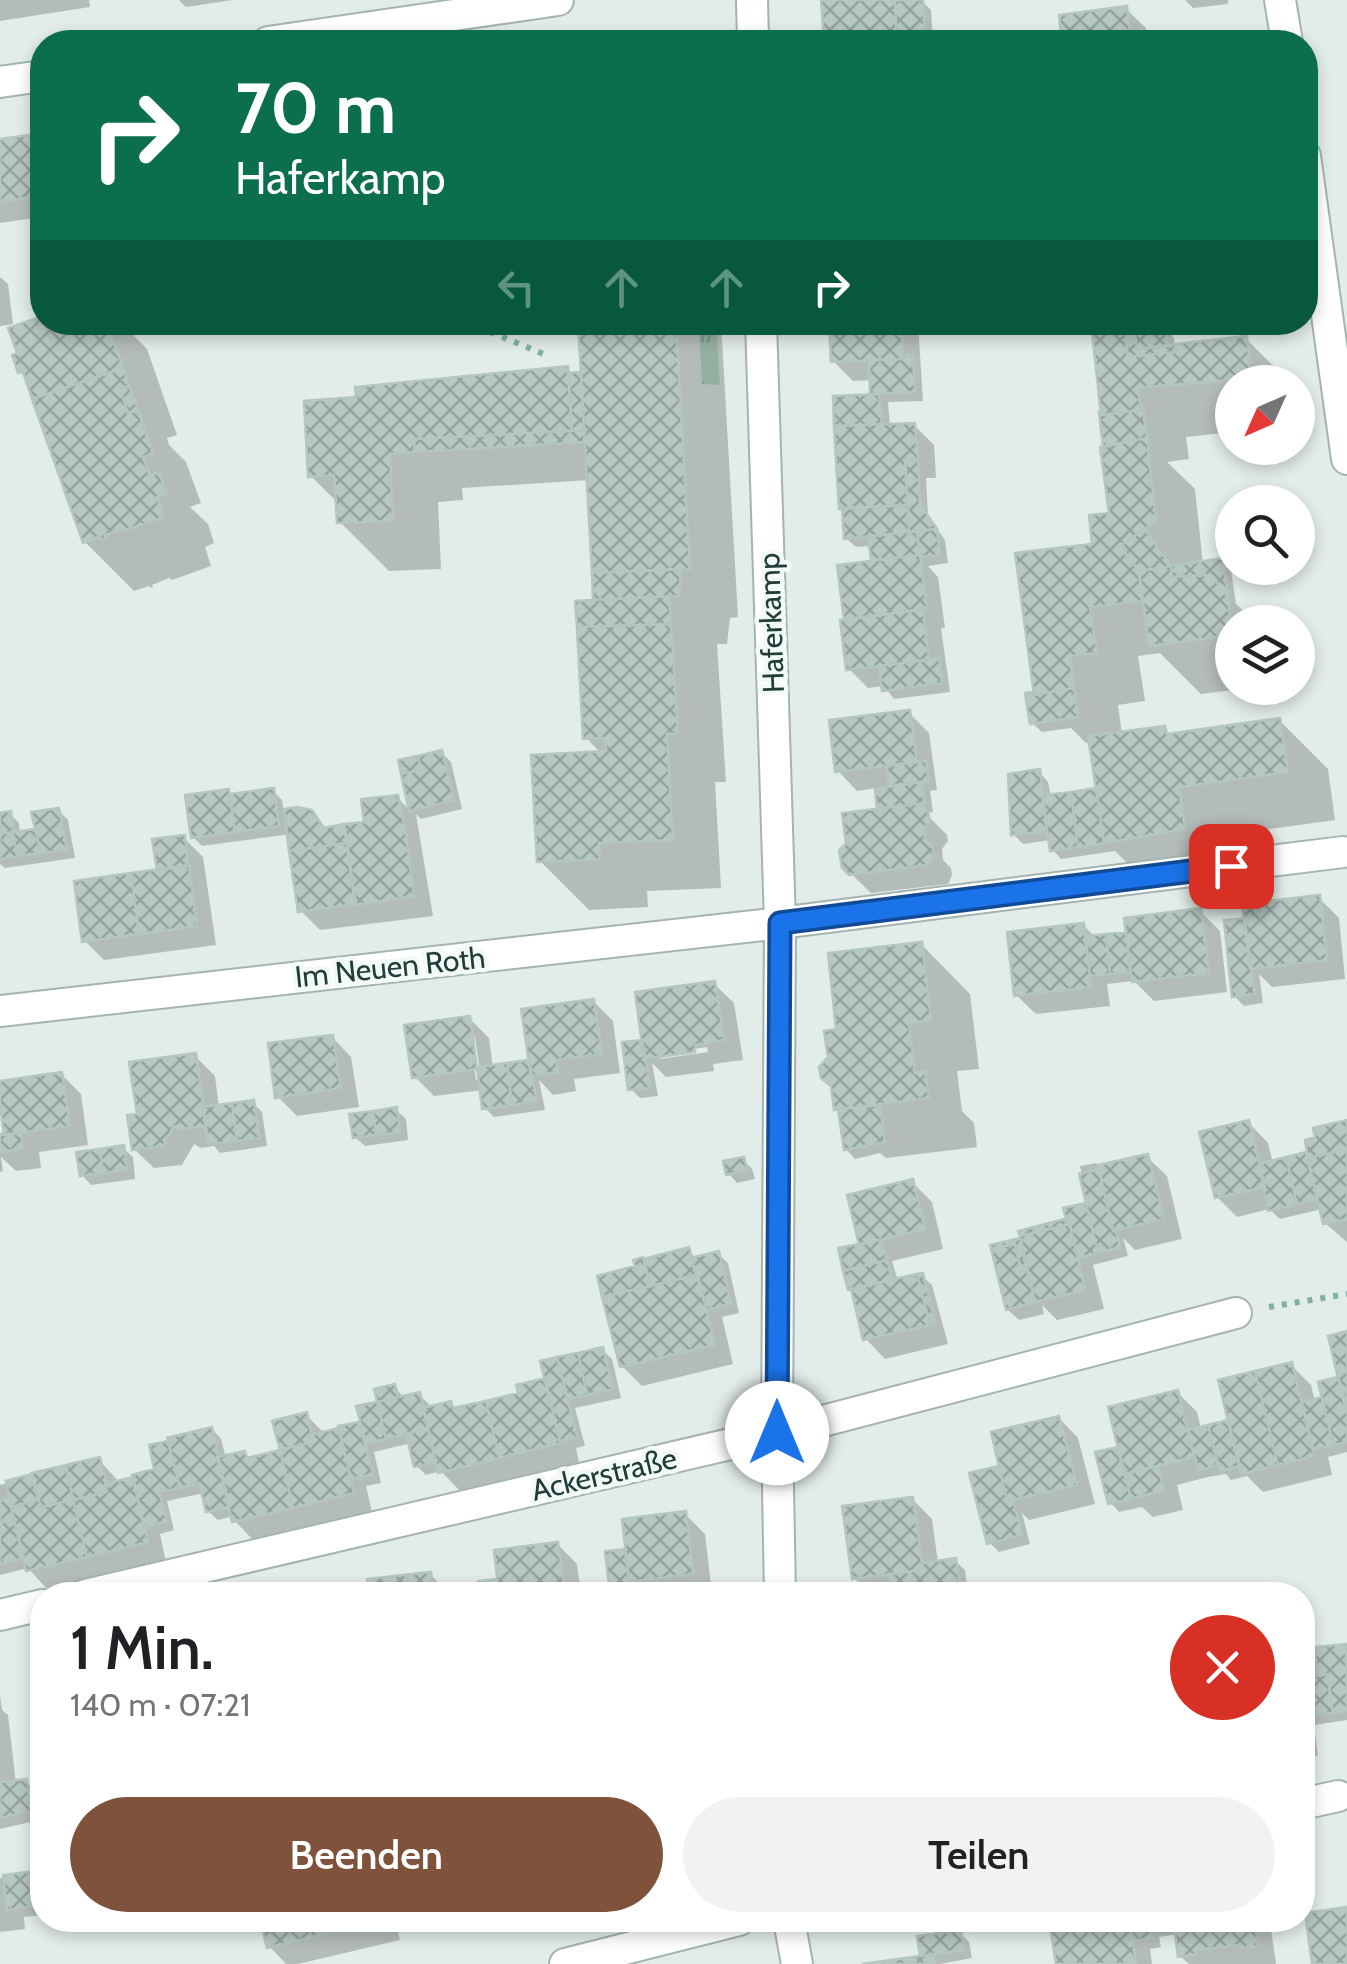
<!DOCTYPE html>
<html lang="de">
<head>
<meta charset="utf-8">
<style>
	body { margin:0; font-family:Cabin,sans-serif; background:#f2f2f2; color:#202124; height:100vh; display:flex; flex-direction:column; font-size:38px; white-space:nowrap }
	* { box-sizing:border-box; margin:0 }
	p { font-size:32px; color:#757577 }
	.icon { flex:none; width:55px; height:55px; fill:none; stroke:currentColor; stroke-width:2; stroke-linecap:round; stroke-linejoin:round }
	.map { position:relative; flex:1; overflow:hidden }
	.side { position:absolute; left:30px; top:1582px; width:1285px; height:350px; display:flex; flex-direction:column; background:#fff; border-radius:40px; box-shadow:0 5px 15px #0003 }
	.side>* { flex:none }
	.hud { position:absolute; left:30px; top:30px; width:1288px; height:305px; border-radius:40px; box-shadow:0 5px 15px #0003; background:#0b6e4f; color:#fff; overflow:hidden }
	.needle { width:65px; rotate:225deg }
	.buttons { position:absolute; left:1215px; top:365px; display:grid; gap:20px }
	.buttons a { display:grid; place-items:center; width:100px; height:100px; border-radius:50%; background:#fff; box-shadow:0 5px 15px #0003; font-size:50px }
	.pin { position:absolute; display:grid; place-items:center; width:85px; height:85px; color:#fff; margin:-42px; border-radius:20px; box-shadow:0 5px 15px #0006 }
	.me { position:absolute; width:110px; margin:-55px; rotate:0deg; stroke-linejoin:round; filter:drop-shadow(0 0 8px #0008) }
	.turn { display:flex; align-items:center; gap:35px; height:210px; padding:0 40px; font-size:45px }
	.turn .icon { width:130px; height:130px; stroke-width:2.5 }
	.turn b { display:block; font-size:70px; line-height:85px }
	.lanes { display:flex; align-items:center; height:95px; padding:0 40px; background:#0003; justify-content:center; gap:50px; direction:ltr }
	.lanes .off { opacity:.35 }
	.round { display:grid; place-items:center; flex:none; width:105px; height:105px; border-radius:52px; background:#f2f2f2 }
	.overview { display:flex; align-items:center; justify-content:space-between; height:170px; padding:0 40px }
	h1 { font-size:60px; font-weight:600; line-height:75px }
	.action { display:flex; gap:20px; margin-top:auto; padding:20px 40px }
	.action a { flex:1; height:115px; border-radius:60px; background:#7f533b; color:#fff; font-size:40px; font-weight:600; line-height:115px; text-align:center }
	.action a+a { background:#f2f2f2; color:#202124 }
	.map>svg:first-child { display:block }
</style>
</head>
<body>
<div class="map">
<svg width="1347" height="1964" viewBox="0 0 1347 1964">
	<defs>
		<pattern id="grass-tufts" width="24" height="20" patternUnits="userSpaceOnUse" patternTransform="scale(2.5)"><rect width="24" height="20" fill="#badec8"/><path d="M3 7l-1-3M5 7V3M7 7l1-3M15 17l-1-3M17 17v-4M19 17l1-3" fill="none" stroke="#a0bfad"/></pattern>
		<pattern id="building-cross-hatch" width="8" height="8" patternUnits="userSpaceOnUse" patternTransform="scale(2.5)"><rect width="8" height="8" fill="#b7c7c2"/><path d="M0 0l8 8M0 8l8-8" fill="none" stroke="#94a39f"/></pattern>
	</defs>
	<rect width="100%" height="100%" fill="#e2ece9"/>
	<path fill="url(#grass-tufts)" d="M699,323h17l4,62 -18,-1z"/>
	<path fill="#0003" fill-rule="evenodd" d="M0,0h89l1,7 -90,14z
		M179,0h54l-47,7z
		M823,0l99,1 9,9 2,32h-107z
		M1185,0h43v4l-35,4z
		M1126,9l20,19 1,14h-82l-3,-25z
		M42,136v81l-42,6v-81z
		M0,277l8,7 5,40 -13,2z
		M42,312v10h78l27,27 30,86 -10,3 2,7 17,17 15,41 -11,4 18,17 6,19 -9,4 6,19 -39,14 -3,-2 -17,7 1,2 -2,1 -2,-2 -15,5 -49,-49 -56,-162 -9,-8z
		M581,322h140l17,295 -8,1 -3,26h-10l9,138h-11l6,106 -74,3 1,16 -59,3 -49,-49 61,-108 -15,-15 10,-135 -6,-123 -128,8 1,12 -25,2 3,67 -52,2 -49,-49 -1,-18 -28,-28 256,-107 7,6h10z
		M831,322h87l5,79 -35,1 2,24 24,-1 20,20 2,33h-10l2,38 17,24 3,23 -20,3 10,11 7,51h-4l9,64 -56,7 -10,-13 -16,2 -19,-19 28,-107 -3,-3 -2,-13 -16,1 -10,-9 -1,-26 -4,-4 -6,-109 38,-2 -1,-17 -19,1 -20,-20z
		M1133,322l9,10 22,-4 10,10 1,9 71,-8 44,43h-58v50l-46,5 3,22 -22,3 28,27 8,75 19,-3 9,9 5,34 19,18h-23v66h16l-47,6 -41,-41 -22,3 7,45 -27,4 4,29 42,-6 8,8 107,-16 49,49 7,51 -108,15 5,43 -77,13 -40,-40 -54,8 -9,-10 -1,-9 -28,4 -10,-10 26,-62 9,10 3,15 48,-7 -7,-48 -6,1 -15,-15 -29,4 -10,-9 4,-30 59,-147 16,-31z
		M909,713l20,20 8,57 -7,1 3,21 -8,1 22,22 1,6 -6,8 1,11 8,8 1,7 -4,9 -77,9 -27,-26 35,-56 -2,-23 -20,3 -19,-20z
		M442,753l9,9 11,47 -41,10 -5,-5 17,102 -113,14 -20,-20 -10,-76 -88,12 -9,-9 35,-46 5,5 40,-5 9,9 2,12 13,-2 14,3 17,17 39,-6 30,-27 15,16 -11,-51z
		M58,810l10,10 7,38 -70,10 -5,-4v-49l10,-1 9,9 1,11 18,-3z
		M184,838l19,19 13,88 -112,15 -20,-20 75,-68z
		M1319,898l20,20 6,61 -73,8 -13,-13 4,29 -19,3 -10,-10 13,-76z
		M1200,911l20,20 7,61 -73,9 -20,-20 -27,3 3,22 -74,8 -20,-19 67,-70 12,12 34,2z
		M921,944l49,50 9,75 -22,2 5,40 12,12 3,24 -91,11 -6,-5 -25,6 -9,-10 -4,-35 -6,-5 -6,-52 9,-26z
		M714,984l20,19 9,57 -30,4 1,7 -48,6 -14,-14 6,33 -18,2 -9,-9 10,-47zM707,1047l1,5 -48,7v-5z
		M593,1001l20,20 7,52 -46,6 2,12 -23,4 -14,-15 6,30 -51,7 -9,-9 -2,-18 -49,6 -19,-19 54,-59 20,20 4,30 35,-5zM470,1037h5l6,42 -5,1z
		M332,1037l19,20 8,50 -62,9 -20,-20z
		M195,1056l20,20 4,32 34,-5 9,9 5,34 -47,7 -6,-7 -13,2 -7,-4 -12,21 -28,3 -20,-19 6,-33z
		M62,1075l19,19 7,51 -49,7 2,16 -25,3 -15,-14 2,14 -3,1v-35l7,-1 -7,-53z
		M396,1110l10,9 2,21 -43,6 -10,-9z
		M1347,1122v120l-22,-19 -3,-14 -42,10 -11,-10 -32,8 -20,-20 32,-74 19,20 5,20 38,-9z
		M123,1148l10,9 2,22 -44,6 -9,-10z
		M1147,1157l20,19 15,63 -47,11 -12,-12 5,18 -35,9 11,44 -47,11 -15,-15 2,9 -25,6 -10,-9 -16,-64 26,-6 6,6 44,-27 20,-15 -9,-39 16,-3 5,4z
		M743,1160l9,9 3,10 -18,4 -9,-10z
		M912,1182l20,20 11,47 -51,12 6,20 24,-5 10,9 16,59 -63,15 -19,-20 -11,-45 -5,-5 11,-45z
		M688,1250l9,9 21,-5 10,9 11,50 -17,4 11,47 -91,22 -20,-20 16,-98 -2,-6z
		M1347,1333v119l-19,5 4,18 -69,17 -16,-16 -16,4 -5,-6 -18,3 -31,8 6,25 -30,7 -11,-10 -23,5 -9,-10 11,-53 56,-57 20,20 4,17 30,-7 60,-57 20,20 4,17 28,-17z
		M602,1350l10,9 9,39 -46,10 10,38 -9,2 3,15 -119,28 -19,-20 -15,4 -9,-9 -6,-23 -37,9 7,31 -15,3 6,26 -118,29 -19,-20 -1,-5 -16,4 -10,-9 -4,-18 -37,8 7,29 -14,4 6,28 -118,28 -20,-22 -28,7v-90l99,-25 21,23 37,-12 55,-42 9,10 5,19 18,-5 7,7 32,-8 23,-37 19,19 37,-11 18,-19 -3,-14 17,-4 10,12 15,-3 10,9 1,5 20,-5 6,6 65,-15 26,-15 -4,-17z
		M1059,1418l19,20 17,66 -66,16 -7,-7 8,31 -31,8 -10,-10 9,-73z
		M912,1499l20,20 6,44 17,-2 10,9 3,25h-96l-18,-17z
		M685,1514l20,20 7,59 -100,2 12,-43 4,4z
		M557,1544l20,20 4,31h-99l14,-14 5,5z
		M430,1574l20,21h-79z
		M1347,1646v74l-33,5 4,31 -16,2v-94l16,-2 -1,-12z
		M0,1695l2,15 6,5 8,68 10,-1 10,9 3,29 -39,9z
		M42,1873v42l-18,2 1,12 -25,3v-54z
		M263,1920h132l5,20 -102,24h-12l-17,-18z
		M1052,1920h230l-12,2 6,42h-87l-9,-8 -3,-22 -18,3 2,10 -11,2 2,15h-94z
		M960,1933l9,9 3,16 -32,6h-60l42,-6z"/>
	<path fill="url(#building-cross-hatch)" stroke="#b4c6c0" stroke-width="2.5" d="M821,0h74l2,42h-73z
		M895,0h28l2,42h-28z
		M1127,6l4,36h-69l-3,-27z
		M42,133v62l-4,1 -8,-61z
		M30,135l8,61 -38,6v-63z
		M42,309v13h65l16,46 -91,31 -9,-27 -5,1 -6,-18 5,-2 -9,-25 29,-10z
		M578,322h98l14,247 -98,4z
		M829,322h72l2,37 -72,3z
		M1091,322h33l4,35 48,-5 -1,-8 72,-8 4,42 -113,10 3,22 -40,5z
		M1124,322h9l4,27 38,-5 1,8 -48,5z
		M1165,326l3,20 -31,3 -3,-19z
		M902,355h11l2,37 -45,2 -1,-34 34,-1z
		M568,366l4,65 -158,8 1,13 -25,2 3,67 -56,2 -3,-48 -26,2 -4,-76 52,-4 -1,-10z
		M123,368l6,18 -9,3 8,24 10,-3 15,44 -10,3 7,19 9,-4 8,22 -10,3 7,20 -44,15v-2l-15,5 1,3 -6,2 -1,-3 -16,6 -51,-144z
		M581,372l3,58 -12,1 -4,-58z
		M129,386l9,24 -10,3 -8,-24z
		M879,394l3,30 -48,2 -1,-30z
		M1143,407l4,31 -44,9 -4,-35h3l-1,3 40,-5 -1,-2z
		M915,423l3,36h-13l3,46 -69,4 -5,-83z
		M584,430l1,12 -170,10 -1,-13z
		M1147,438l9,83 -36,25 19,25 3,30 -52,6 7,46 -27,3 4,32 -40,7 -19,-142 77,-9 -3,-29 20,-2 -9,-66z
		M905,459h13l2,45 17,25 -28,3z
		M908,505l1,27 -65,7 -2,-31z
		M937,529l3,26 -20,2 -3,-26z
		M1145,529l26,37 -32,5 -19,-25z
		M917,531l3,24 -49,5 -3,-23z
		M920,555l7,54 -83,11 -7,-55z
		M1223,558l5,39 -9,-13 -13,-9 -34,2 -1,-11z
		M1171,566l1,11 34,-2 13,9 9,13 4,38 -83,11 -10,-75z
		M681,569l-2,27 -86,4 -1,-27z
		M669,596l2,28 -94,3 -2,-26z
		M923,609l6,51 -83,10 -6,-50z
		M671,624l7,110h-11l6,106 -74,3 1,16 -63,3 -6,-107 75,-4 -1,-13 -22,1 -6,-112z
		M939,658l3,25 -60,8 -3,-25z
		M1074,688l4,29 -48,7 -5,-31 9,-2v4z
		M910,710l7,52 -82,10 -6,-52z
		M1280,718l8,54 -109,15 6,42 -81,14 -16,-107 77,-10 2,8z
		M442,750l12,50 -45,11 -8,-37 20,-4 -3,-14z
		M418,756l3,14 -20,4 -3,-14z
		M926,761l3,20 -40,5 -2,-20z
		M1040,769l7,62 -36,4 -3,-61z
		M922,782l2,21 -47,6 -2,-20z
		M274,788l5,38 -44,6 -5,-38z
		M1096,788l8,55 -26,4 -7,-55z
		M229,789l6,43 -44,6 -6,-43z
		M1071,792l7,55 -28,4 -8,-56z
		M398,795l8,39 8,62 -59,9 -11,-81 20,-2 -3,-23z
		M924,803l-3,3 7,6 2,8 -6,8 1,12 7,6 2,8 -6,11 -79,10 -7,-7 -3,-18 7,-6 -4,-31z
		M297,807l15,3 12,18 20,-4 3,19 -58,8 -5,-42z
		M59,808l8,42 -26,3 -10,-41z
		M11,811l2,21 -13,2v-21z
		M35,829l6,24 -24,3 -4,-24z
		M13,832l4,25 -17,2v-25z
		M185,835l3,31 -31,4 -5,-31z
		M347,843l9,61 -58,8 -9,-61z
		M189,865l8,61 -58,8 -8,-61z
		M131,873l8,61 -57,8 -8,-61z
		M1320,895l7,65 -77,9 -8,-65z
		M1201,908l8,65 -77,9 -8,-64z
		M1244,918l11,76 -23,3 -8,-77z
		M1084,923l7,64 -77,9 -7,-64z
		M1126,932l4,40 -20,2 -4,-40z
		M1106,934l4,40 -20,2 -5,-40z
		M922,942l9,78 -22,3 6,50 10,-2 4,27 -95,12 -3,-24 -10,-8 -2,-11 9,-10 -4,-26 12,-2 -8,-76z
		M715,981l9,59 -29,5v7l-51,7 -9,-67z
		M594,999l8,55 -46,6 2,12 -27,4 -10,-67z
		M470,1016l7,53 -65,9 -8,-53z
		M333,1035l8,53 -66,10 -7,-55z
		M642,1040l9,48 -23,2 -6,-48z
		M196,1053l10,73 -27,3 -5,-3 -11,20 -31,4 -5,-35 10,-1 -8,-52z
		M529,1060l8,41 -25,4 -5,-42z
		M507,1063l5,42 -30,4 -5,-42z
		M62,1072l8,54 -66,9 -4,-30v-24z
		M254,1100l5,38 -22,3 -5,-38z
		M232,1103l5,38 -29,3 -5,-37z
		M880,1105l5,37 -41,8 -6,-41z
		M397,1107l3,25 -24,3 -3,-24z
		M373,1111l3,24 -23,3 -4,-24z
		M1249,1120l16,67 -50,11 -16,-66z
		M1347,1120v29l-39,9 -3,-18 10,-3 -2,-9z
		M21,1133l2,16 -23,3v-18z
		M124,1145l3,25 -24,3 -3,-24z
		M100,1149l3,24 -23,3 -4,-24z
		M1347,1149v70l-24,5 -15,-66z
		M1306,1152l11,47 -20,5 -11,-47z
		M1148,1154l16,65 -51,12 -15,-66z
		M744,1157l3,13 -21,5 -3,-14z
		M1286,1157l11,47 -29,7 -9,-47z
		M1099,1169l14,62h3l4,16 -22,6 -19,-79z
		M913,1179l12,50 -66,16 -12,-50z
		M1086,1203l12,50 -20,5 -10,-40 -2,1 -3,-11z
		M1068,1218l2,6 -50,12 -2,-5z
		M1070,1224l15,66 -50,12 -15,-66z
		M1020,1238l6,27 -6,1 -5,-22 -24,5 -1,-4z
		M881,1240l6,20 -44,11 -5,-23z
		M1015,1244l5,22 6,-1 9,37 -29,8 -15,-61z
		M689,1247l7,28 -46,11 -6,-27z
		M719,1251l12,53 -24,6 -16,-52z
		M643,1257l7,29 -48,11 -5,-21 38,-10 -2,-6z
		M887,1260l5,20 -44,10 -5,-19z
		M923,1273l12,50 -5,2 -13,-51z
		M917,1274l13,51 -67,15 -12,-51z
		M698,1275l17,70 -95,22 -18,-70z
		M1347,1331v76h-2l-17,-71z
		M603,1347l10,42 -26,6 -9,-42z
		M578,1353l9,42 -19,4 -11,-42z
		M557,1357l20,80 -17,4 -20,-80z
		M1292,1362l22,94 -36,9 -23,-94z
		M1255,1371l23,94 -37,9 -23,-94z
		M1338,1377l9,30v35l-14,3 -15,-63z
		M545,1378l15,65 -61,15 -13,-57 32,-8 -2,-8z
		M395,1384l3,13 -21,5 -3,-13z
		M1178,1390l16,67 -70,17 -16,-67z
		M420,1392l8,36 -42,11 -9,-37z
		M1322,1397l11,48 -20,4 -11,-47z
		M451,1401l2,7 33,-7 13,57 -61,15 -15,-65z
		M377,1402l9,37 -20,4 -10,-37z
		M307,1412l6,30 -33,8 -8,-29z
		M1059,1416l18,69 -70,16 -16,-69z
		M1228,1420l12,46 -20,5 -12,-46z
		M359,1422l14,52 -22,5 -13,-53z
		M1208,1425l10,40 -20,6 -10,-41z
		M212,1427l17,80 -23,5 -7,-29 -19,5 -13,-50z
		M339,1428l15,65 -61,15 -13,-58 33,-8 -2,-7z
		M428,1428l8,34 -22,5 -8,-33z
		M168,1441l12,47 -21,4 8,29 -23,6 -12,-52 22,-6 -5,-24z
		M1118,1447l13,52 -23,5 -13,-52z
		M280,1450l13,58 -61,14 -15,-65 28,-6 2,7z
		M100,1457l7,27 -1,8 -33,8 -7,-35z
		M66,1465l7,35 -32,7 -9,-34z
		M999,1466l8,35 6,-1 9,35 -35,9 -18,-71z
		M1158,1466l6,24 -33,9 -6,-25z
		M32,1474l6,26 -27,7 -5,-26z
		M133,1477l15,65 -61,15 -14,-57 33,-8 -1,-8z
		M913,1497l10,73 -71,9 -10,-73z
		M9,1498l5,21 -14,4v-22z
		M39,1500l2,7 32,-7 14,57 -61,14 -15,-64z
		M686,1511l7,63 -64,8 -7,-63z
		M14,1519l10,39 -24,6v-41z
		M558,1542l7,53h-66l-5,-45z
		M625,1549l4,33h2l2,13h-23l-5,-44z
		M956,1558l5,36 -70,1 -3,-21 35,-4 -1,-7z
		M431,1572l3,23h-65l-2,-16z
		M497,1579l2,16h-20l-1,-14z
		M1346,1644l1,67 -14,2 -6,-39 -9,1 -4,-28z
		M1315,1660l3,15 -10,2 5,38 -11,2v-56z
		M1327,1674l6,39 -20,2 -5,-38z
		M27,1779l4,32 -31,7v-36z
		M42,1870v35l-35,5 -4,-35z
		M1347,1907v57h-35l-7,-51z
		M260,1920h61l4,14 -58,14z
		M321,1920h61v1l-57,13z
		M1049,1920h81l6,44h-80z
		M1130,1920h43l1,5 -23,3 2,10 -20,3z
		M1173,1920h82l3,26 -17,2 -1,-3 -45,5 1,4 -18,3z
		M961,1930l3,20 -44,6 -3,-20z
		M934,1954l1,10h-73l58,-8z"/>
	<g fill="none" stroke-linecap="round" stroke-linejoin="round">
		<g stroke="#a4b4b1" stroke-width="34">
			<path id="street" d="M752,0l1,42
				M1280,0l7,42
				M268,42l290,-42
				M0,82l42,-6
				M1305,156l42,303
				M761,322l19,601 -3,510 3,162
				M0,1011l780,-88 563,-71
				M85,1595l692,-162 459,-120
				M0,1615l42,-10
				M1302,1804l36,-8
				M789,1920l8,44
				M565,1964l174,-44"/>
		</g>
		<path stroke="#82b0a7" stroke-width="6" stroke-dasharray="5 8" stroke-linecap="butt" d="M466,322l80,33
			M1269,1307l78,-13"/>
		<use href="#street" stroke="#fff" stroke-width="30"/>
	</g>
	<g fill="none" stroke-linecap="round" stroke-linejoin="round">
		<g stroke="#114b97" stroke-width="25">
			<path id="route" d="M777,1433l3,-510 451,-57"/>
		</g>
		<use href="#route" stroke="#1a73e8" stroke-width="18"/>
	</g>
	<g text-anchor="middle" dominant-baseline="central" stroke-width="9" stroke-linejoin="round" paint-order="stroke">
		<g font-size="30" fill="#213d39" stroke="#f2f9f6">
			<text transform="translate(771 623) rotate(-92)">Haferkamp</text>
			<text transform="translate(390 967) rotate(-6)">Im Neuen Roth</text>
			<text transform="translate(604 1474) rotate(-13)">Ackerstraße</text>
		</g>
	</g>
</svg>
<div class="buttons">
<a><svg class="needle" viewBox="-14 -14 28 28"><path d="M0-13l5 13h-10z" fill="#e53935"/><path d="M0 13l5-13h-10z" fill="#757577"/></svg></a>
<a><svg class="icon" aria-label="search" viewBox="0 0 24 24"><circle cx="10" cy="10" r="6"/><path d="M15 15l6 6"/></svg></a>
<a><svg class="icon" aria-label="layers" viewBox="0 0 24 24"><path d="M12 4l9 5-9 5-9-5zM3 14l9 5 9-5"/></svg></a>
</div>
<div class="pin" style="left:1231px;top:866px;background:#d93025"><svg class="icon" aria-label="arrive" viewBox="0 0 24 24"><path d="M6 21V4h12l-3 4 3 4H6"/></svg></div>
<svg class="me" style="left:777px;top:1433px" viewBox="-20 -20 40 40"><circle r="19" fill="#fff"/><path d="M0-13L10 11 0 6-10 11z" fill="#1a73e8"/></svg>
<div class="hud">
<div class="turn"><svg class="icon" aria-label="right" viewBox="0 0 24 24"><path d="M7 20v-9h11M14 6l5 5-5 5"/></svg><div><b>70 m</b>Haferkamp</div></div>
<div class="lanes"><svg class="icon off" aria-label="left" viewBox="0 0 24 24"><path d="M17 20v-9H6M10 6l-5 5 5 5"/></svg><svg class="icon off" aria-label="ahead" viewBox="0 0 24 24"><path d="M12 20V5M6 11l6-6 6 6"/></svg><svg class="icon off" aria-label="ahead" viewBox="0 0 24 24"><path d="M12 20V5M6 11l6-6 6 6"/></svg><svg class="icon" aria-label="right" viewBox="0 0 24 24"><path d="M7 20v-9h11M14 6l5 5-5 5"/></svg></div>
</div>
<section class="side">
<div class="overview"><div><h1>1 Min.</h1><p>140 m · 07:21</p></div><a class="round" style="background:#d93025;color:#fff"><svg class="icon" aria-label="close" viewBox="0 0 24 24"><path d="M6 6l12 12M18 6L6 18"/></svg></a></div>
<div class="action"><a>Beenden</a><a>Teilen</a></div>
</section>
</div>
</body>
</html>
